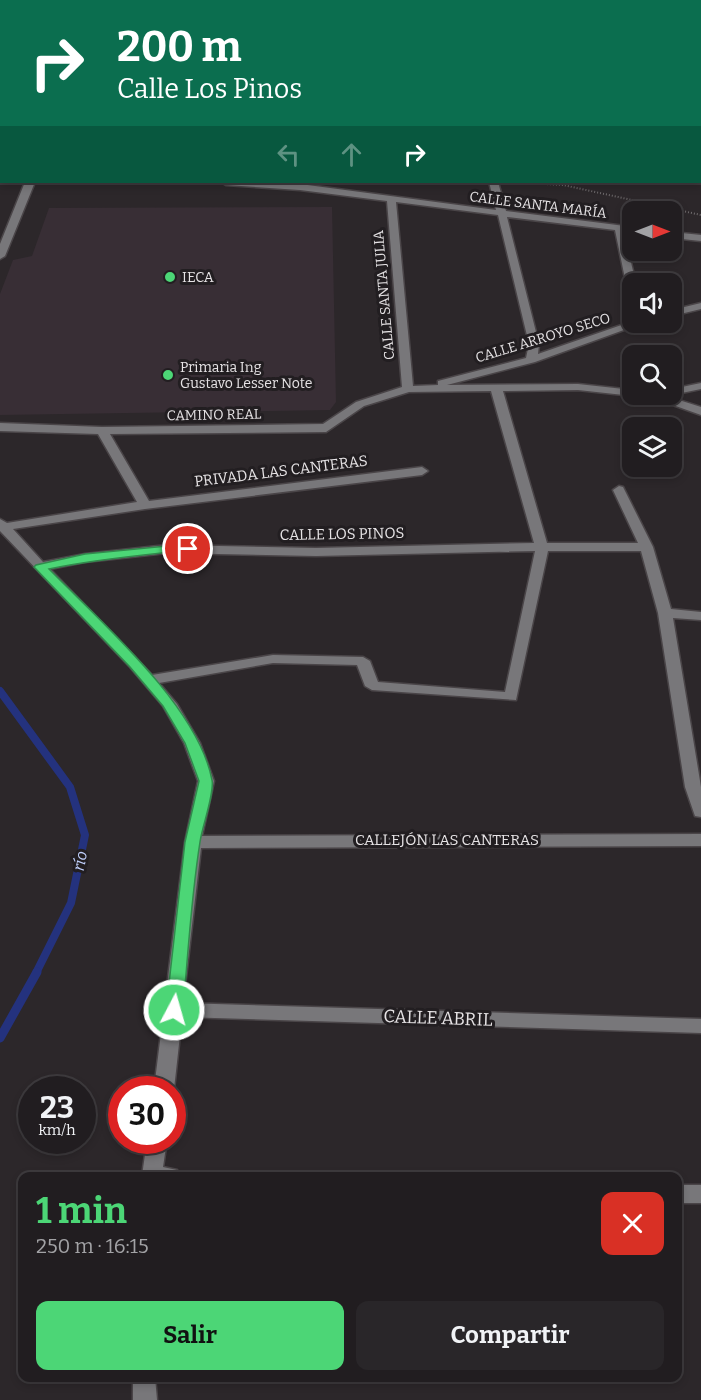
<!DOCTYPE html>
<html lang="es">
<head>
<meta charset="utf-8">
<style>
	body { margin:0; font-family:Bitter,serif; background:#292629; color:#f1f3f6; height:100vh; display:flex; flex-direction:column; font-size:22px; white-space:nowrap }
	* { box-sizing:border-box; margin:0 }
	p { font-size:20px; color:#a2a2a5 }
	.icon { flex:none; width:33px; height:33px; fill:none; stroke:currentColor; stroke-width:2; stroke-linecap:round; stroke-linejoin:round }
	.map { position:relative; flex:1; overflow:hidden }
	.drawer { position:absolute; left:18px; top:1172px; width:664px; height:210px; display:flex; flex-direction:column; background:#211d20; border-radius:12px; box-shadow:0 3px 9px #0003,0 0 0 2px #3e3b3e }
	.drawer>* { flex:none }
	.guide { position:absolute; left:0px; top:0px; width:702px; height:183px; box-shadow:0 3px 9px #0003,0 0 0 2px #3e3b3e; background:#0b6e4f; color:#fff; overflow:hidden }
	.needle { width:39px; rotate:90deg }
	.controls { position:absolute; left:622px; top:201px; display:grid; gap:12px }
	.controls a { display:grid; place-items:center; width:60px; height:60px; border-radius:12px; background:#211d20; box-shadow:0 3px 9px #0003,0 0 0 2px #3e3b3e; font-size:30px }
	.speed { position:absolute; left:18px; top:1076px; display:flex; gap:12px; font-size:30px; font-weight:700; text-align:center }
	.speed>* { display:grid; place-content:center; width:78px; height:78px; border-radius:50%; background:#211d20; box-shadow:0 3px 9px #0003,0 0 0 2px #3e3b3e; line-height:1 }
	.speed small { font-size:15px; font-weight:400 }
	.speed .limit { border:9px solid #d22; background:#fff; color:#111 }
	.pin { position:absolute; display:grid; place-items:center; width:51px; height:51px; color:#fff; margin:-26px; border:3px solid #fff; border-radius:50%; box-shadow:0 2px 6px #0007 }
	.me { position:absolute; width:66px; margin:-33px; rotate:6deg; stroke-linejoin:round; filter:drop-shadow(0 0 4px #0008) }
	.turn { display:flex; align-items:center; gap:21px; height:126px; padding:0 18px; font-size:27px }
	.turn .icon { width:78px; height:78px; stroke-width:2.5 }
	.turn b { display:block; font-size:42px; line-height:51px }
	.lanes { display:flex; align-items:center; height:57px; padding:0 18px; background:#0003; justify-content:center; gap:30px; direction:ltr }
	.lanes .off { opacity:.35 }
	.round { display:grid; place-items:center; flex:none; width:63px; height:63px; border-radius:12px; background:#292629 }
	.summary { display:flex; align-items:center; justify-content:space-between; height:102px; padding:0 18px }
	h1 { font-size:36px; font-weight:700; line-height:45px; color:#4cd676 }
	.cta { display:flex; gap:12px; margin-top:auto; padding:12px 18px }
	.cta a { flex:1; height:69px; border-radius:12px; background:#4cd676; color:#111; font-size:24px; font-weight:700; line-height:69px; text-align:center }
	.cta a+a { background:#292629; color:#f1f3f6 }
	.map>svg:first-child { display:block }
</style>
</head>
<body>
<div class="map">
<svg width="701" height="1400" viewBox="0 0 701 1400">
	<rect width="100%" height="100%" fill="#2c272a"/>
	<path fill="#382e35" d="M332,207l4,195 -6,8 -330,5v-121l13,-34 19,-4 17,-48z"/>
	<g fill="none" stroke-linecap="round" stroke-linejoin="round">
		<path stroke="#24327e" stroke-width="8" d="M0,691l70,96 15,48 -14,68 -35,70"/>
		<path stroke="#24327e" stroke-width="9" d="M0,1038l37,-66"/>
		<g stroke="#4a4548" stroke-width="3">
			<path id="minor" d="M127,0l19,2h-18z
				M173,0h8l-9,2z
				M253,0h8l-10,2z
				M292,0l19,2h-18z
				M333,0h8l-10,2z
				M386,0l15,2h-14z
				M492,0h8l-9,2z
				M591,0h8l-9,2z
				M0,16h2v4h-2z
				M700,40h1v4h-1z
				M0,69h2v4h-2z
				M0,92h2v4h-2z
				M25,182h10l-30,74 -5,3v-15z
				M221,182l79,2 196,26 -7,-28h9l8,29 127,16v6l-9,-1 12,52h-3v12l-5,-3 -13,-63 -108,-13 32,127 -1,10 95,-33 13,1 -111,40 -88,23 131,-1 55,6v4h5l-5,2 -55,-6 -75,1 44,152h91l-25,-53 6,-4 4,1 30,60 18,62 30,3v8l-28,-2 28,169v30l-6,-1 -10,-29 -27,-174 -17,-62h-93l-32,149 -144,-10 -7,-4 -8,-21 -84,-2 -114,20 18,21 23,39 14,38 -12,55 499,-2v12l-500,2 -18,155 518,16v14l-519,-16 -8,72 -2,2v-2h-18l31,-247 13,-61 -14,-38 -21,-37 -33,-39 -130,-136v-12l7,4 130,-21 -39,-68 -98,-3v-8l102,4 221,-3 33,-22 46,-15 -15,-186 -87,-11 -74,-5zM396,202l102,13 31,129 -3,14 -88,23v4l-25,1zM491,391l43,152 -218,5 -149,-3 -82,9 -42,8 -30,-33 132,-20 277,-34 6,-4 -6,-4 -273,34 -39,-67 216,-2 38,-26 45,-14zM535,551l-30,141 -127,-10 -8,-21 -7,-4 -90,-2 -121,20 -102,-106 35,-7 82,-9 149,3z
				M672,232l29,3v6l-29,-3z
				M701,303v6l-29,7v-6z
				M701,383v6l-29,6 -4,-1h4v-5z
				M642,394h18l41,13v8z
				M147,1140h20l-4,27 14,3 3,6h-38z
				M678,1185h23v18h-23z
				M133,1377h22l2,23h-24z"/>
		</g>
		<path stroke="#6e6a6c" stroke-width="2" stroke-dasharray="1 2" stroke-linecap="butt" d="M511,182l52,3 138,30"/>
		<use href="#minor" fill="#78777a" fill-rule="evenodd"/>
	</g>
	<path fill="#4cd676" stroke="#318b4d" stroke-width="1.5" d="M167,546h21l6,3c-7,7 -22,3 -32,4 -38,4 -76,8 -113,16 51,52 149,137 163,211 3,12 -10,47 -12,62 -9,56 -12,113 -17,168l-3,5 -6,2 -6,-2 -2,-5 19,-168 14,-61 -14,-38 -22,-37 -33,-39 -96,-100 2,-2 49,-11z"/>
	<g fill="#4cd676" stroke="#221e21" stroke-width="2">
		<circle cx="170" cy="277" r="6"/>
		<circle cx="168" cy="375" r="6"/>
	</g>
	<g text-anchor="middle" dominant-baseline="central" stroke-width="6" stroke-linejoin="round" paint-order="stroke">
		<g font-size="14" fill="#e6e3e5" stroke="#221e21">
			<text transform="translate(538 205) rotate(7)">CALLE SANTA MARÍA</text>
			<text transform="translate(384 295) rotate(-95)">CALLE SANTA JULIA</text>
			<text transform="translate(543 338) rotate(-17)">CALLE ARROYO SECO</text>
			<text transform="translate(214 415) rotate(-1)">CAMINO REAL</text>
		</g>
		<g font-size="14" fill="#e6e3e5" stroke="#221e21" text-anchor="start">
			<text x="182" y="277">IECA</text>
			<text x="180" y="367">Primaria Ing<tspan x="180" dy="16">Gustavo Lesser Note</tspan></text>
		</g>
		<g font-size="15" fill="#e6e3e5" stroke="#221e21">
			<text transform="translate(281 471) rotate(-7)">PRIVADA LAS CANTERAS</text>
			<text transform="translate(342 534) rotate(-1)">CALLE LOS PINOS</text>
			<text x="447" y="840">CALLEJÓN LAS CANTERAS</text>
		</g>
		<g font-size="16" font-style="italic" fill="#c0cffb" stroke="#221e21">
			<text transform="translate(80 861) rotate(-79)">río</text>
		</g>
		<g font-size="18" fill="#e6e3e5" stroke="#221e21">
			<text transform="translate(438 1018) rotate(2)">CALLE ABRIL</text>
		</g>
	</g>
</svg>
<div class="controls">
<a><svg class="needle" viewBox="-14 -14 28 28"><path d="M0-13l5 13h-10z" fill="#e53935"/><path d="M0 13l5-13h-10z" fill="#a2a2a5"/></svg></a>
<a><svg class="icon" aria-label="sound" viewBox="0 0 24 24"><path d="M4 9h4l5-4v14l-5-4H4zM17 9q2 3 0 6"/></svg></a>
<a><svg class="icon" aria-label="search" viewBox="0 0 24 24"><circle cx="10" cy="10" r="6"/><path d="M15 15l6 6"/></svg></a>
<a><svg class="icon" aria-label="layers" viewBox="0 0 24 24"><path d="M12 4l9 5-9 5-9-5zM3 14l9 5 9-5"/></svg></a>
</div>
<div class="speed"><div>23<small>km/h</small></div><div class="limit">30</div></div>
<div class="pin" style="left:188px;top:549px;background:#d93025"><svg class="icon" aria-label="arrive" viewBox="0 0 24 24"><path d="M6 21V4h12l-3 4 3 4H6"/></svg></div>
<svg class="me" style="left:174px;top:1010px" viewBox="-20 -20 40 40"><circle r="17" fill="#4cd676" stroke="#fff" stroke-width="3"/><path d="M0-11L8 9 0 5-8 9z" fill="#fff"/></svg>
<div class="guide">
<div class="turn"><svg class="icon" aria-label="right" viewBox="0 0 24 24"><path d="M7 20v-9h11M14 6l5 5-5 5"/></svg><div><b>200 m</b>Calle Los Pinos</div></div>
<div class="lanes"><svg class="icon off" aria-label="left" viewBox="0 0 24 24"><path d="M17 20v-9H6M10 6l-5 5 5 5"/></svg><svg class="icon off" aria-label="ahead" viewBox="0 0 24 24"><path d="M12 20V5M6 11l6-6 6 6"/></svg><svg class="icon" aria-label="right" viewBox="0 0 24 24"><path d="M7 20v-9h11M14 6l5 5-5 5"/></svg></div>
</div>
<section class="drawer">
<div class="summary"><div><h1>1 min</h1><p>250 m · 16:15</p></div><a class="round" style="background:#d93025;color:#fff"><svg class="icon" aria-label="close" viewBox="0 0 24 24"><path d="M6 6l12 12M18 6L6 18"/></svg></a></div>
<div class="cta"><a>Salir</a><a>Compartir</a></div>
</section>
</div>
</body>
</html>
